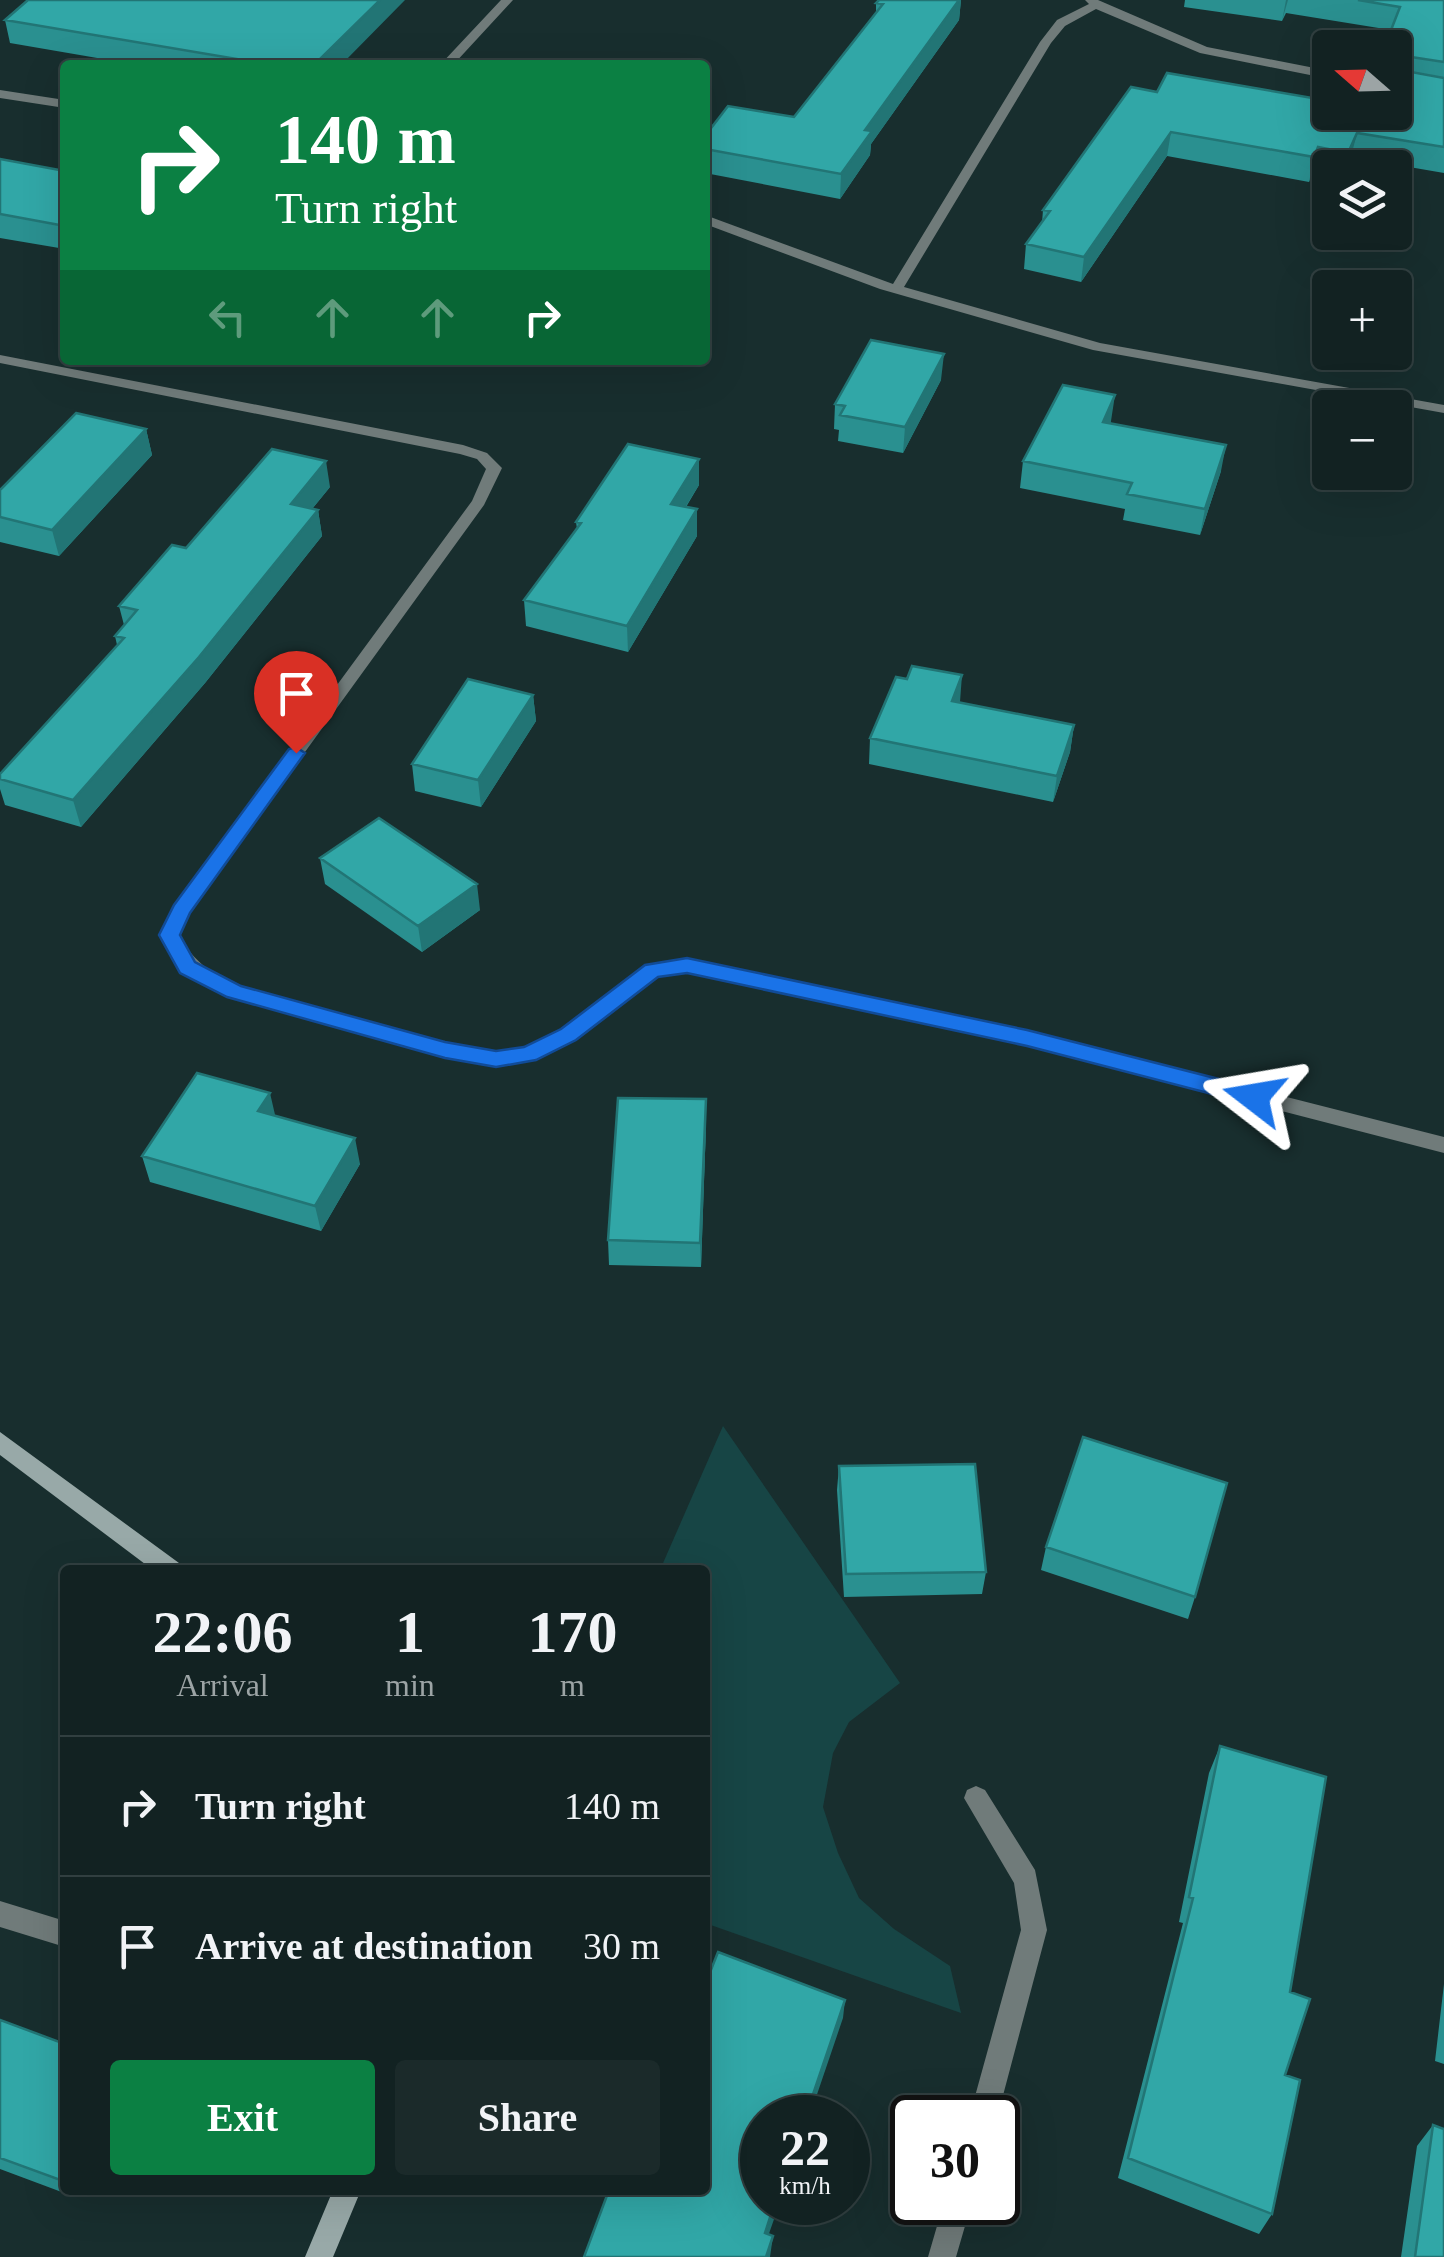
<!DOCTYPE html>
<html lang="en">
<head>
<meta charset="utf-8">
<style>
	body { margin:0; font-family:"Times New Roman",serif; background:#1b2a2a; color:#f1f3f6; height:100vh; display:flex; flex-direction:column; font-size:38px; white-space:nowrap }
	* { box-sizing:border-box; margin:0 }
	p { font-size:32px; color:#9ca4a5 }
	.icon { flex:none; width:55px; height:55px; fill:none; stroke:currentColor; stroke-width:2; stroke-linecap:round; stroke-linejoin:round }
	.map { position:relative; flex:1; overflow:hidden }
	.side { position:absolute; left:60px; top:1565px; width:650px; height:630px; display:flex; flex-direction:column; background:#122222; border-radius:10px; box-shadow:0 10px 40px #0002,0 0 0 2px #313f40 }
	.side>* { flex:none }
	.guide { position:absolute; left:60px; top:60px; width:650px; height:305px; border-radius:10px; box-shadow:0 10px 40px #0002,0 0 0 2px #313f40; background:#0b8043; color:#fff; overflow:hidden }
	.needle { width:65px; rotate:290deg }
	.fabs { position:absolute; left:1312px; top:30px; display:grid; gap:20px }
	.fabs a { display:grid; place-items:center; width:100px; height:100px; border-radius:10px; background:#122222; box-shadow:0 10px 40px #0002,0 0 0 2px #313f40; font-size:50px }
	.speed { position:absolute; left:740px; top:2095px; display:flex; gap:20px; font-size:50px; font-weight:700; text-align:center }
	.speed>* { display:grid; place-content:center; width:130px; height:130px; border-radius:50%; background:#122222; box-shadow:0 10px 40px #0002,0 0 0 2px #313f40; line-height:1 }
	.speed small { font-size:25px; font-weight:400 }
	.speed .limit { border:5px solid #111; border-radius:15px; background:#fff; color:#111 }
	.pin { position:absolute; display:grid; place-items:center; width:85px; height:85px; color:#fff; margin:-102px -42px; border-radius:50% 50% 50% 0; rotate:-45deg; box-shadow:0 0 10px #0007 }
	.pin .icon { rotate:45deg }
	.me { position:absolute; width:110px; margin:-55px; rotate:284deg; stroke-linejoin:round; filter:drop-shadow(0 0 8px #0008) }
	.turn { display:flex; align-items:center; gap:35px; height:210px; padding:0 50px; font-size:45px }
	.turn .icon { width:130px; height:130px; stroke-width:2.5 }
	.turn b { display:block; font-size:70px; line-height:85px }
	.lanes { display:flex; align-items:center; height:95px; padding:0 50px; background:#0003; justify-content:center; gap:50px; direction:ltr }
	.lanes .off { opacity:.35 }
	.eta { display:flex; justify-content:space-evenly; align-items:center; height:170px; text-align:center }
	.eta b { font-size:60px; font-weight:700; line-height:70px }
	.cta { display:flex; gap:20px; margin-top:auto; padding:20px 50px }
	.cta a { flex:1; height:115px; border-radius:10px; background:#0b8043; color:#fff; font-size:40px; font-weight:700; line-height:115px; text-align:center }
	.cta a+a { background:#1b2a2a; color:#f1f3f6 }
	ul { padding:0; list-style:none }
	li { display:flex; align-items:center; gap:30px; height:140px; padding:0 50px; border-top:2px solid #313f40 }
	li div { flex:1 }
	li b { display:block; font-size:38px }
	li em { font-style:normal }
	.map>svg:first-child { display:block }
</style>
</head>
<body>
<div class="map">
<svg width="1444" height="2257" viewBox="0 0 1444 2257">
	<rect width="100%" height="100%" fill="#182e2e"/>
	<path fill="#174545" d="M723,1426l177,257 -51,39 -16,31 -10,54 15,46 21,45 35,31 56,37 11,47 -256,-90v-353h-45z"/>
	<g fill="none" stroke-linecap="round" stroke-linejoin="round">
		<path fill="#707b7a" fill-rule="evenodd" d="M0,1901l65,20v26l-65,-20z"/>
		<path fill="#707b7a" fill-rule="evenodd" d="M501,0h12l-60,65h-13z
			M1085,0h13l109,47 123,24v8l-130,-26 -104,-44 -31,17 -14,17 -147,244 196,56 344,62v8l-351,-63 -213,-61 -175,-65v-9l188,69 147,-242 17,-22 32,-16z
			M0,90l65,10v8l-65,-10z
			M0,355l463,90 24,8 15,15 -18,37 -295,407 -10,23c15,27 32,39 60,51l206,57 51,9 28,-5 37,-18 84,-64 42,-7 340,73 417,106v16l-417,-108 -340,-73 -30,4 -82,63 -40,20 -39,7 -51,-9 -211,-59c-37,-12 -55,-30 -73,-63l11,-25 300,-409 14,-32 -9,-10 -17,-5 -460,-91z
			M976,1786l9,4 50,80 12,60 -50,188h-28l52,-188 -7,-47 -50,-85 3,-8z
			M944,2202h28l-16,55h-28z"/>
		<path fill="#98a9a8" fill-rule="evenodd" d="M0,1432l179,131 4,7h-30l-153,-115z
			M333,2190h28l-28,67h-28z"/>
	</g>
	<path fill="#2a9090" d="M879,0h82l-2,20 -88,124 -1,11 -30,44 -135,-26v-37l89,-19 82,-103v-11z
		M1185,0h259v173l-93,-16 -4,11h-17v7l-17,-3 -4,10 -142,-26 -86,126 -57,-13 2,-25 16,-21 1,-13 114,-118 238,20 -4,-82 -105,-17 -4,8 -98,-14z
		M5,20l336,45h-203l-128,-22z
		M0,159l65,12v78l-65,-11z
		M941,380l-38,73 -65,-12 1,-11 -5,-1 1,-25z
		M1111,421l-1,3 111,47 -21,64 -77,-15 2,-11 -105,-21 3,-27z
		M146,429l6,26 -93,101 -59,-14v-52z
		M699,459v26l-13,22 11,2v27l-69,116 -102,-26 -2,-26 53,-71 -1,-7z
		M330,487l-18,22 6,1 4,26 -117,147 -124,144 -76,-22 -5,-16v-15l117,-129 -2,-9 9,-11 -5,-19 67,-58z
		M907,679l52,24 115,22 -4,27 -17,50 -184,-38 1,-26z
		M533,695l3,26 -55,86 -66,-16 -3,-27z
		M320,858l160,52 -58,42 -97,-68z
		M275,1116l85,48 -39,67 -171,-49 -8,-26z
		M706,1125l-5,142 -92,-2 -1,-25z
		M839,1466l147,106 -4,22 -138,3 -7,-107z
		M1046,1547l149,50 -7,22 -147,-49z
		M1220,1746l70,246 -5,83 -13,139 -13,20 -141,-56 65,-255 -4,-1 30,-149z
		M1444,1984v80l-9,-3z
		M0,2020l65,24v146h13l-3,7 -75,-28z
		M1433,2125l11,132h-43l16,-111z"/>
	<path fill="#227575" d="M380,0h25l-64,65h-27z
		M951,0h10l-2,20 -88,124 -1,11 -30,44 1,-25 24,-44z
		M1286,0h2l-6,21z
		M1171,132l-4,24 -86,126 3,-25z
		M1357,133l-6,24 -4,11h-2l3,-15z
		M1318,147l-5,25 -4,10 5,-25z
		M944,354l-3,26 -38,73 2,-26z
		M1115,395l-4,26 -12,27 4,-26z
		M146,429l6,26 -93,101 -7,-26z
		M1226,445l-5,26 -21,64 5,-26z
		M699,459v26l-28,45v-26z
		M326,461l4,26 -35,43 -4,-26z
		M697,509v27l-69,116 -1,-26z
		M318,510l4,26 -117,147 -124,144 -8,-27z
		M962,675l-2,27 -10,26 2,-27z
		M533,695l3,26 -55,86 -3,-27z
		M1074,725l-4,27 -17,50 4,-26z
		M477,884l3,26 -58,42 -4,-26z
		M270,1093l6,26 -18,-8z
		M706,1099v26l-5,142 -1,-24z
		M355,1138l5,26 -39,67 -6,-25z
		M845,2000l-2,18 -34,100h-4z
		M775,2202h5l-16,46 1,-15z
		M773,2236l-3,21h-4z"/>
	<path fill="#31a7a7" stroke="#227575" stroke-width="2.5" d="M28,0h352l-66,65h-69l4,-4 -244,-41z
		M879,0h80l-94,130 7,1 -31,43 -136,-25v-13l23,-30 66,11 89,-113 -7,-1z
		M1358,0h86v62l-46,-7 2,15 44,8v69l-87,-14 -9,20 -30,-6 -4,10 -143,-25 -87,125 -58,-13 24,-33 -7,-1 88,-123 26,5 10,-19 163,28v11h65v-64h-11l16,-41z
		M520,60l28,5h-32z
		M0,159l65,12v55l-65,-12z
		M871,340l73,14 -39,73 -65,-12 5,-9 -10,-2z
		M1063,385l52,10 -12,27 123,23 -21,64 -78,-15 5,-11 -109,-22z
		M76,413l70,16 -94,101 -52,-13v-27z
		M628,444l71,15 -28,45 26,5 -70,117 -103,-26 57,-77 -5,-1z
		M272,449l54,12 -35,43 27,6 -119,147 -126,143 -73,-21v-5l124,-136 -9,-2 22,-26 -18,-4 53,-61 14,3z
		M912,666l50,9 -10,26 122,24 -17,51 -187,-38 26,-61 11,2z
		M468,679l65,16 -55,85 -66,-16z
		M379,818l98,66 -59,42 -98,-68z
		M197,1073l73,20 -12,18 97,27 -40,68 -173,-50z
		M618,1098l88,1 -6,144 -92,-3z
		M1083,1437l144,46 -32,114 -149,-50z
		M975,1464l11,108 -140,2 -7,-108z
		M1220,1746l106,31 -36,215 20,7 -25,76 15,5 -28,134 -144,-56 65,-260 -4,-1z
		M718,1952l127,48 -40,118h-43v84h13l-10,31 8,3 -7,21h-182l25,-67h96v-205z
		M0,2020l65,24v132l-2,5 -63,-23z
		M1433,2125l11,4v128h-29z"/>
	<path fill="#1a73e8" stroke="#114b97" stroke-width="2.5" d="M296,747l9,6 -115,160 -10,22 15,27 46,24 204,56 51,9 28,-4 37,-18 84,-64 42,-7 340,72 227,58 12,9 -12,8 -227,-59 -340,-73 -29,4 -82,63 -40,20 -40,7 -51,-9 -218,-61 -47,-24 -21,-38 15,-30 115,-156z"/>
</svg>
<div class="fabs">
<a><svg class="needle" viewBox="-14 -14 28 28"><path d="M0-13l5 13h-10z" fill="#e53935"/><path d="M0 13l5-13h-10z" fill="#9ca4a5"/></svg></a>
<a><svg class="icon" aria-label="layers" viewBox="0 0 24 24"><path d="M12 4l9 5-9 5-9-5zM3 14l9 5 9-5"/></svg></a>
<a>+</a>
<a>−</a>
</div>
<div class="speed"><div>22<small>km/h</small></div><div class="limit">30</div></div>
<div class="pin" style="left:296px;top:753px;background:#d93025"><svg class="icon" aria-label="arrive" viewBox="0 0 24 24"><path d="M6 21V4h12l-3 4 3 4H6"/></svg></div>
<svg class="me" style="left:1254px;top:1097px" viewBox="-20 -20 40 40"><path d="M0-17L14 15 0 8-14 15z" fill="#1a73e8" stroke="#fff" stroke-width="4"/></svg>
<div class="guide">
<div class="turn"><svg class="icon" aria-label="right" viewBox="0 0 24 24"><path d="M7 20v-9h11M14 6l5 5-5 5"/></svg><div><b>140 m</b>Turn right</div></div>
<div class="lanes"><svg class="icon off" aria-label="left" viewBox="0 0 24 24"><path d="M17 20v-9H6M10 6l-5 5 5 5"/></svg><svg class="icon off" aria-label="ahead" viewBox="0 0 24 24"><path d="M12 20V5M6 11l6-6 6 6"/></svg><svg class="icon off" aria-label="ahead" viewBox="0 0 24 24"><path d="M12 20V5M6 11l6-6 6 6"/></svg><svg class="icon" aria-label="right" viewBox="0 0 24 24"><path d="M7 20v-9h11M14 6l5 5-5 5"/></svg></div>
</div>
<section class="side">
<div class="eta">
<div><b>22:06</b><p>Arrival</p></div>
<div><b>1</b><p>min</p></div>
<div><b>170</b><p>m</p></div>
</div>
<ul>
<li><svg class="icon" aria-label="right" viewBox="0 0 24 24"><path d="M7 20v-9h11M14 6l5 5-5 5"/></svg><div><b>Turn right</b></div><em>140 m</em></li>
<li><svg class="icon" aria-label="arrive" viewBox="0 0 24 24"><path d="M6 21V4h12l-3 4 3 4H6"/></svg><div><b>Arrive at destination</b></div><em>30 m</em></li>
</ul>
<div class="cta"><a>Exit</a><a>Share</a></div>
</section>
</div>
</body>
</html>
